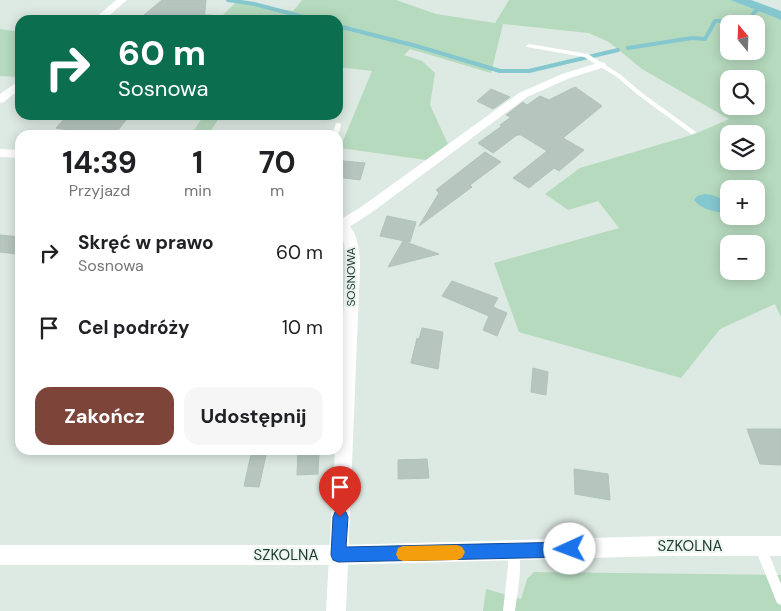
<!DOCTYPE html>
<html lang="pl">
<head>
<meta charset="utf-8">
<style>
	body { margin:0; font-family:"DM Sans",sans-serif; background:#f6f6f6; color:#202124; height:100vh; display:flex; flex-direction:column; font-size:19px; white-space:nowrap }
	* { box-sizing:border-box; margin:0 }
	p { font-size:16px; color:#757577 }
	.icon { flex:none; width:28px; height:28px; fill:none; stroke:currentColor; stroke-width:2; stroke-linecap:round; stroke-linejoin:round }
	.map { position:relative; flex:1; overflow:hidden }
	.drawer { position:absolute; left:15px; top:130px; width:328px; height:325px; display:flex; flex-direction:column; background:#fff; border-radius:15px; box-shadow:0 2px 12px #0003 }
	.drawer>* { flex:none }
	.top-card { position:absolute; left:15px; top:15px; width:328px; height:105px; border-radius:15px; box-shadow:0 2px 12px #0003; background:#0b6e4f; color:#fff; overflow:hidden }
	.needle { width:32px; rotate:341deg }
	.fabs { position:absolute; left:720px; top:15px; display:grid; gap:10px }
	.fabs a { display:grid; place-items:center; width:45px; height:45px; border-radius:10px; background:#fff; box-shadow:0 2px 12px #0003; font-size:25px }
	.pin { position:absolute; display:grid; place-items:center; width:42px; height:42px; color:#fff; margin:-51px -21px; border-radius:50% 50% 50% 0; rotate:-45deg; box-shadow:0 0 5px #0007 }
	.pin .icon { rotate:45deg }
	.me { position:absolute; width:55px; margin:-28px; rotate:268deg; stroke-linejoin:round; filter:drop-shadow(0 0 4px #0008) }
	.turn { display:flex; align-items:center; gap:18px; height:105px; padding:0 20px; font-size:22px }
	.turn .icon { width:65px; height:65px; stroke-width:2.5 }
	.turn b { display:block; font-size:35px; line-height:42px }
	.eta { display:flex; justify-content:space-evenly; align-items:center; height:85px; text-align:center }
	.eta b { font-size:30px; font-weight:700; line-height:35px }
	.action { display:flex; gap:10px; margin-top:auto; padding:10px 20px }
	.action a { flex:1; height:58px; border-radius:15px; background:#7d453a; color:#fff; font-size:20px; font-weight:700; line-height:58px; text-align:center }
	.action a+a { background:#f6f6f6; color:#202124 }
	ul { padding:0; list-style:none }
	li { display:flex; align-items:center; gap:15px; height:75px; padding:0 20px }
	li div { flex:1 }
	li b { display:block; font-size:19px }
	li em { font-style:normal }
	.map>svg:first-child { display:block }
</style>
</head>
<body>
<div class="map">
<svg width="781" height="611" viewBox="0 0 781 611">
	<rect width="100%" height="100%" fill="#dde9e3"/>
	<path fill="#b6dabe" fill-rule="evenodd" d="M302,0h94l40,14 59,9 14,-23h221l51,20v297l-6,-13 -55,25 -39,49 -162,-46 -25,-69 125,-35 -21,-27 -30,9 -23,-16 35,-26 115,-34 34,-15 -87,-50 -33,-27 -20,-9 -86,-9 -12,49 -81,-24 -6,6 18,6 13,12 -5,32 18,39 -22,16 -86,-12 32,-77 -34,-4v-47h-147l6,-7 25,3 13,-13 58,8zM729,24h27v27h-27zM729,79h27v27h-27zM729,134h27v27h-27zM729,189h27v27h-27zM729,244h27v27h-27z
		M0,29l20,3v45l-20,-1z
		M204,115h17l-13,20h-17z
		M534,572l247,3v36h-298l3,-22 35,10 6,-20z"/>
	<path fill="#85c7ce" d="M730,0h21l30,11v9z
		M705,194c10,1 19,4 24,15l-2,4c-12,-1 -25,-3 -33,-13l3,-4z"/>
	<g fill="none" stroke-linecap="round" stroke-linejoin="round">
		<path stroke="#85c7ce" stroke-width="4" d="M228,0l26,4 61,16
			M753,14l6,-6
			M338,26l82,21 80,24h29l89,-21
			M628,48l64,-10 13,1 10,-18h30"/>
	</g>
	<path fill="#b6c6bf" stroke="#b0c2ba" d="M162,0h44l-2,20h-66z
		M575,87l27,19 -39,32 21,12 -25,21 -5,-3 -25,20 -16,-10 34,-27 -26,-16h-4l-24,18 -15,-10 24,-17 -2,-1 11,-8 -5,-2 17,-13 4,3 13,-9 9,4z
		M491,89l19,8 -17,12 -16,-8z
		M68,115h62l-16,20h-14l-44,-7z
		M485,152l16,10 -31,23 2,2 -53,39 20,-33 -3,-3z
		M343,161l22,2 -5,17 -22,-3z
		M387,216l29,6 -6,20 -30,-6z
		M0,235l20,2v11l-4,6 -16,-2z
		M403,241l36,13 -51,13z
		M452,281l46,17 -5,9 14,6 -10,23 -14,-6 6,-14 -47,-20z
		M422,328l21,4 -5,37 -27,-6 6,-25 2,1z
		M533,368l15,4 -2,23 -15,-3z
		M747,429h34v36l-21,-1z
		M252,450h15l-8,37 -15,-1z
		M319,451l-1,23 -21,1 1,-23z
		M427,459l2,19 -31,1v-19z
		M574,469l34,5 2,26 -35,-6z"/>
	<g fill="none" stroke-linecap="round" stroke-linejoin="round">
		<path fill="#fff" fill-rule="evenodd" d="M529,44l59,10 33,21 21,18 54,39 -3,2h-2l-53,-39 -21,-18 -33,-20 -57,-10 -1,-1z
			M336,123h4l1,2 -3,11v-1h-6z
			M760,540l4,2 17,42v21l-4,-2 -23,-57 2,-4z
			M513,545l4,2c7,17 0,46 -2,64h-12l5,-45 -1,-15 2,-4z"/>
		<path fill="#fff" fill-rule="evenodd" d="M601,62l4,1 1,2 -1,2 -35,11 -43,19 -156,116 -25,16h-8v-8l23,-14 158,-114 43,-19z
			M664,536h117v20h-117l-325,9h-339v-20h339z"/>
		<path fill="#fff" fill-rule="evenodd" d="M116,0h11l-23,20h-11z
			M20,80v9l-16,13 -4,1v-9z
			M0,149l20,1v8l-20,-1z
			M338,218c20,6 22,33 22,50l-14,343h-20l9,-161h3v-41l8,-148 -2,-18 -6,-12z"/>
	</g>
	<path fill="#1a73e8" stroke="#114b97" d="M340,510l6,2 2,5 -2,30 224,-5 5,2 2,5 -2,5 -5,3 -232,5 -5,-2 -2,-5 2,-38 2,-5z"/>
	<path fill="#f59e0b" d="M457,545l5,2 3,5 -3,6 -5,2 -54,1 -5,-2 -2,-5 2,-6 5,-2z"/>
	<g text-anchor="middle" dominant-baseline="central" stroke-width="4" stroke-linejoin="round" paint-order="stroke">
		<g font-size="12" fill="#1f3830" stroke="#edf6f1">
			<text transform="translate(351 277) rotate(-90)">SOSNOWA</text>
		</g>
		<g font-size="15" fill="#1f3830" stroke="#edf6f1">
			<text x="690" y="546">SZKOLNA</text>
			<text x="286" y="555">SZKOLNA</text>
		</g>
	</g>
</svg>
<div class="fabs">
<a><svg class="needle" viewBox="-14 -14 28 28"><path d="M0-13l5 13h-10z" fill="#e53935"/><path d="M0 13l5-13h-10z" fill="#757577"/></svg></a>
<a><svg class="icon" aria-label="search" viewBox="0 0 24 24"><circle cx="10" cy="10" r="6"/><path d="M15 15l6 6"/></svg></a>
<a><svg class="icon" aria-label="layers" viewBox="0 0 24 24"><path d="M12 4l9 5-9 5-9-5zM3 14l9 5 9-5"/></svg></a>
<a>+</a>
<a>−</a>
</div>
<div class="pin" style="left:340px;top:517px;background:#d93025"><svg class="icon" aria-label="arrive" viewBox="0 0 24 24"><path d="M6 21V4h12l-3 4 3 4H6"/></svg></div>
<svg class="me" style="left:570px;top:549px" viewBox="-20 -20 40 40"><circle r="19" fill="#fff"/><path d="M0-13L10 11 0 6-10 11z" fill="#1a73e8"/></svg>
<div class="top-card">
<div class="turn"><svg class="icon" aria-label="right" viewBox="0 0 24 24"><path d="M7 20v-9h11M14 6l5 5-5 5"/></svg><div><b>60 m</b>Sosnowa</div></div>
</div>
<section class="drawer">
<div class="eta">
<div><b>14:39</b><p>Przyjazd</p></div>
<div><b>1</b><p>min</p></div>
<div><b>70</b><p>m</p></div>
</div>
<ul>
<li><svg class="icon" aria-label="right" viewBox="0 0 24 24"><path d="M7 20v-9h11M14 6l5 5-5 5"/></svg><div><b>Skręć w prawo</b><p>Sosnowa</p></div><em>60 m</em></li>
<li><svg class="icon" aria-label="arrive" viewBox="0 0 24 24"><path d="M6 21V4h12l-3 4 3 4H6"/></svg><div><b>Cel podróży</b></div><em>10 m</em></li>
</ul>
<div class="action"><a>Zakończ</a><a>Udostępnij</a></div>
</section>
</div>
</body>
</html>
